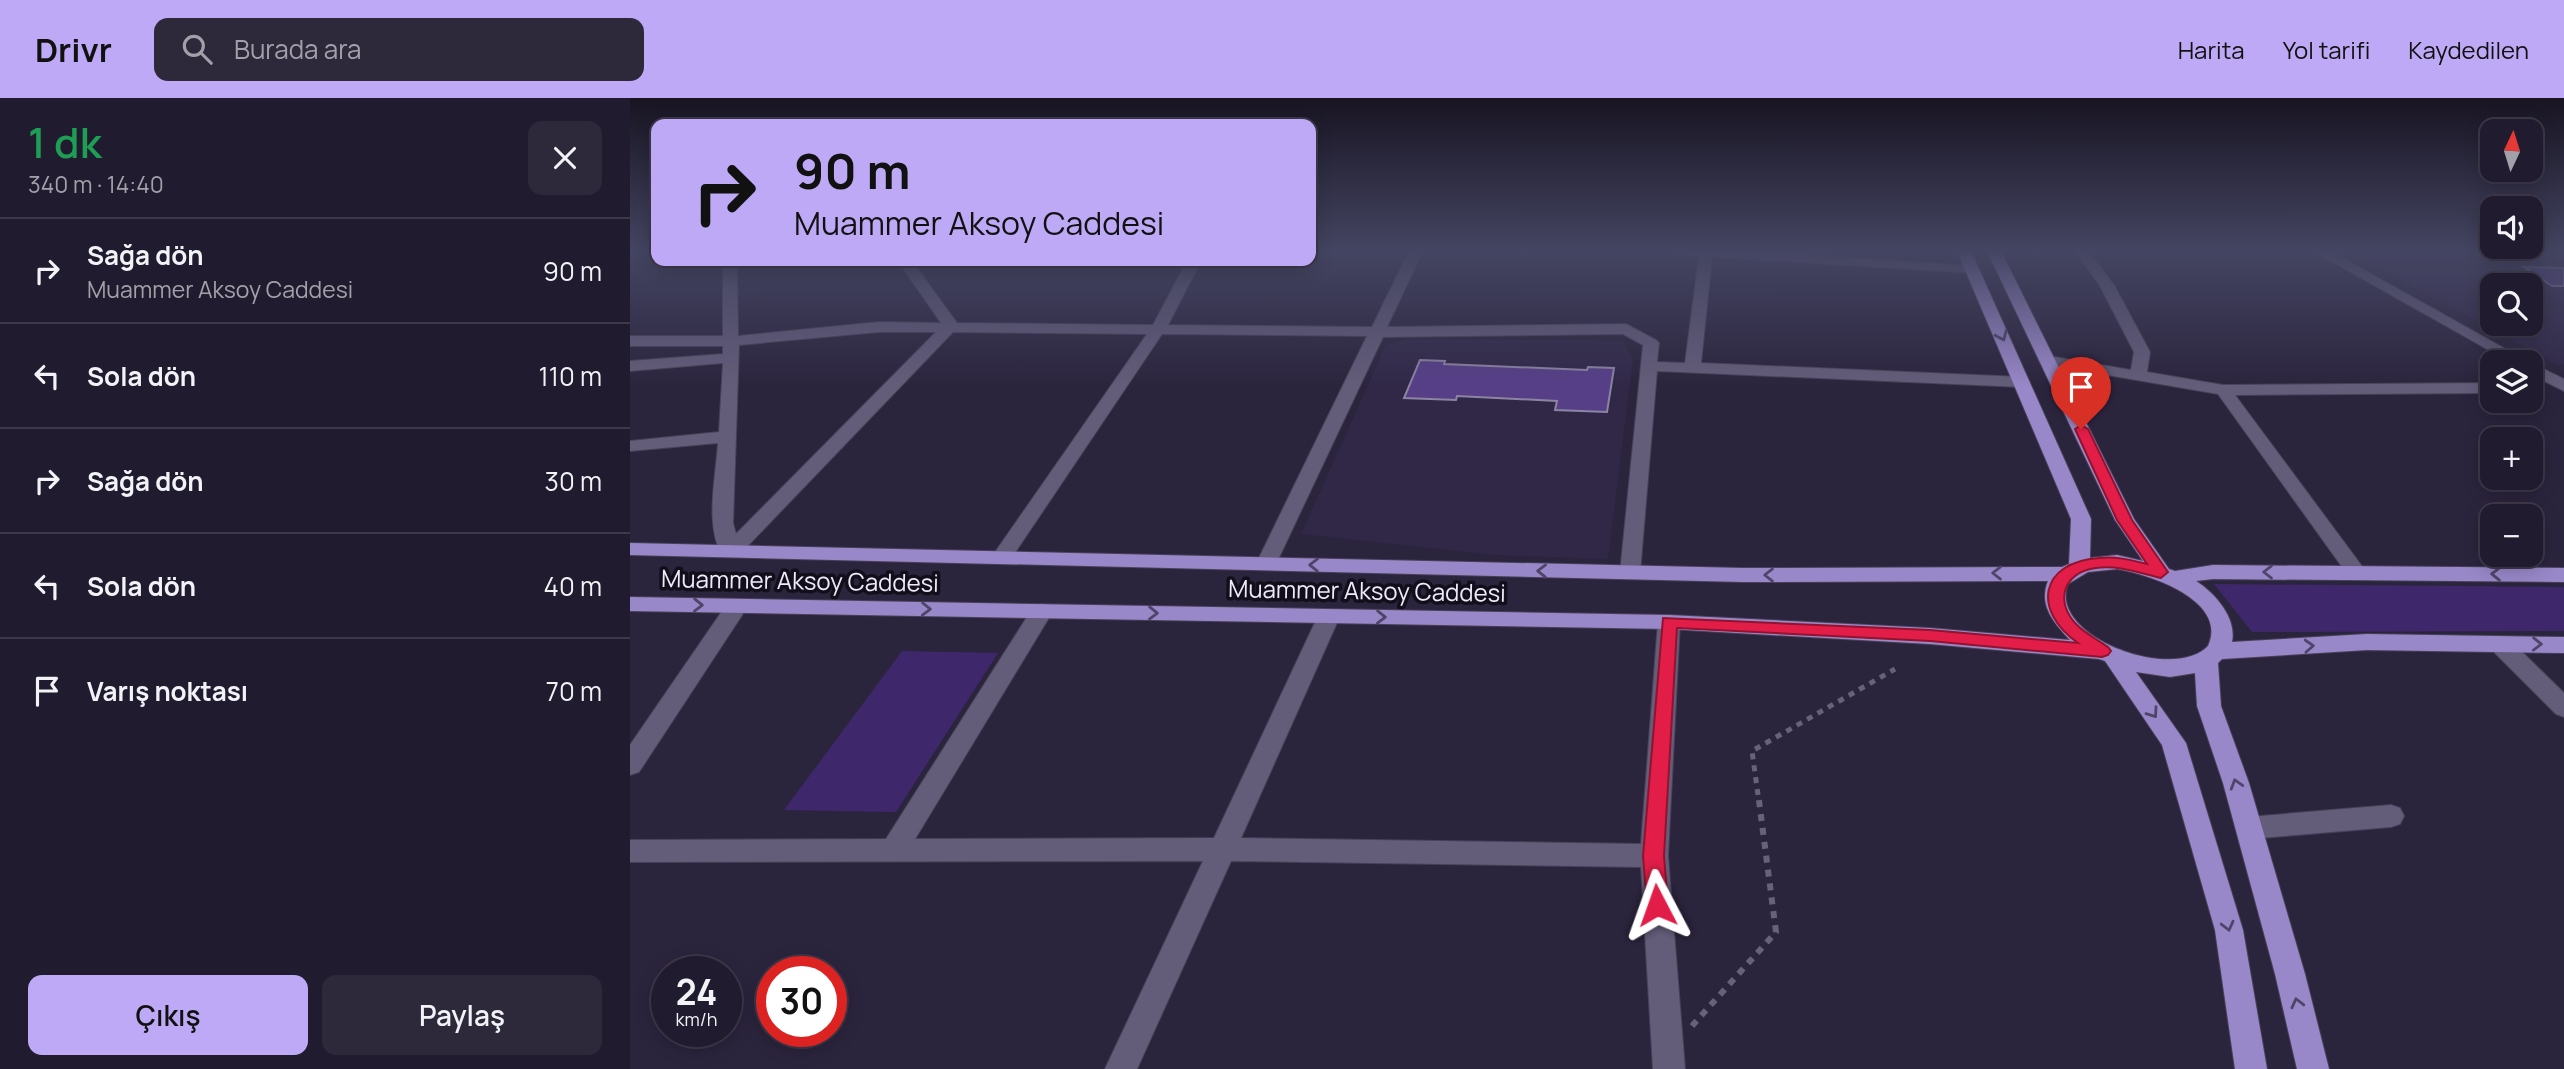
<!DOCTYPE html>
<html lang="tr">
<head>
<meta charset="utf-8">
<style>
	body { margin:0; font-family:Manrope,sans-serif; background:#2d283a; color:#f1f3f6; height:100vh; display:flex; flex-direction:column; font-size:26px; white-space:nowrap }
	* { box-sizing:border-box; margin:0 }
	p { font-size:23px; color:#a2a1aa }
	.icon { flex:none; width:38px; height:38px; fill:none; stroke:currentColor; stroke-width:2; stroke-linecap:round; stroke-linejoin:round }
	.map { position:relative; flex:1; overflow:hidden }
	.sheet { display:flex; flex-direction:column; background:#201b2e; width:630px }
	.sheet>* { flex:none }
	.hud { position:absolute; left:21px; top:21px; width:665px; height:147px; border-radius:14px; box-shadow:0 4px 18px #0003,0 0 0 2px #3d394a; background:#bda9f5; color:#111; overflow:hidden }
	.needle { width:46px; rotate:4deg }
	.controls { position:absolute; left:1850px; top:21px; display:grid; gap:14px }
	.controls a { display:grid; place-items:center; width:63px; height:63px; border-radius:14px; background:#201b2e; box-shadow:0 4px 18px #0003,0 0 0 2px #3d394a; font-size:35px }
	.speed { position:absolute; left:21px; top:858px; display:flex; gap:14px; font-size:35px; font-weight:700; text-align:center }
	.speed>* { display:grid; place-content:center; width:91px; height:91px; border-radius:50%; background:#201b2e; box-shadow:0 4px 18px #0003,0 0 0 2px #3d394a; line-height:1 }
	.speed small { font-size:18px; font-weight:400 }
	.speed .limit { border:10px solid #d22; background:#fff; color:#111 }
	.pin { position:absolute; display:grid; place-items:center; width:60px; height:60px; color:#fff; margin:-72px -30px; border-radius:50% 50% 50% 0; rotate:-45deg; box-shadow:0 0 7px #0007 }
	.pin .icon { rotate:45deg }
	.me { position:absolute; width:77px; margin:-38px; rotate:356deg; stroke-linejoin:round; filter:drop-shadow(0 0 5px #0008) }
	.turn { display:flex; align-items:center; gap:24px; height:147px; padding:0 28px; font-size:32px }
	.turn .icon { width:91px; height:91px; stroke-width:2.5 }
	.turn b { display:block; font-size:49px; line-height:60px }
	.round { display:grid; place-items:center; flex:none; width:74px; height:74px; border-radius:14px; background:#2d283a }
	.overview { display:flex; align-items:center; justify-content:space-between; height:119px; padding:0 28px }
	h1 { font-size:42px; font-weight:600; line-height:52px; color:#1e9e55 }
	.button { display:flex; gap:14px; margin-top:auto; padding:14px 28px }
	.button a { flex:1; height:80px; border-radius:14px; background:#bda9f5; color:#111; font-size:28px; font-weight:600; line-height:80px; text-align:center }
	.button a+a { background:#2d283a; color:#f1f3f6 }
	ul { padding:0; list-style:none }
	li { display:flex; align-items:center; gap:21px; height:105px; padding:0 28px; border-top:2px solid #3d394a }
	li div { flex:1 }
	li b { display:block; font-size:26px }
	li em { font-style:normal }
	header { display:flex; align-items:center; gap:42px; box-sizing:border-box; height:98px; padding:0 35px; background:#bda9f5; color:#111 }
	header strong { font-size:33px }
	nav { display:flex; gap:38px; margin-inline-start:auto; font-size:24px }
	.search { width:490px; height:63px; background:#2d283a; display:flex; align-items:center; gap:18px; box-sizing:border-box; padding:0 24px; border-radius:14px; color:#a2a1aa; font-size:26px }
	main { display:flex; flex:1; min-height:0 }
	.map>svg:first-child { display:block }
</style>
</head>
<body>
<header>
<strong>Drivr</strong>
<div class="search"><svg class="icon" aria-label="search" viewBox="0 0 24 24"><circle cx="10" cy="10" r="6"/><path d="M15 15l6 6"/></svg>Burada ara</div>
<nav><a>Harita</a><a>Yol tarifi</a><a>Kaydedilen</a></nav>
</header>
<main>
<section class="sheet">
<div class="overview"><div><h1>1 dk</h1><p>340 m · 14:40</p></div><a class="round"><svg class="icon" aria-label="close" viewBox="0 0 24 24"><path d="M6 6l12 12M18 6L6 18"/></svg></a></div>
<ul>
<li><svg class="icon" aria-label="right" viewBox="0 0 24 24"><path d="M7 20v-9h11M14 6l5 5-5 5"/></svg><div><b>Sağa dön</b><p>Muammer Aksoy Caddesi</p></div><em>90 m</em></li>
<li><svg class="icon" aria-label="left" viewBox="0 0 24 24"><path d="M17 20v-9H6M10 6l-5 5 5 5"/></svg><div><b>Sola dön</b></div><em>110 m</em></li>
<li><svg class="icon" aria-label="right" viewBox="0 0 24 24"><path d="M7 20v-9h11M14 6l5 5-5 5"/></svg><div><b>Sağa dön</b></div><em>30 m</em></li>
<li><svg class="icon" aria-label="left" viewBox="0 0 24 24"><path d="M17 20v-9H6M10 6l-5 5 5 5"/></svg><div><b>Sola dön</b></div><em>40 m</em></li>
<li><svg class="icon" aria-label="arrive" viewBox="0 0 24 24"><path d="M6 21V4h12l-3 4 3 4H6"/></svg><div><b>Varış noktası</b></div><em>70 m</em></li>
</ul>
<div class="button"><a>Çıkış</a><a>Paylaş</a></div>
</section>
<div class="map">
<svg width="1934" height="971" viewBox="0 0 1934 971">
	<rect width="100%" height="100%" fill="#2b243d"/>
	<path fill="#312848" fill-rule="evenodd" d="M1716,153h218v113h-8zM1862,187h38v39h-38z
		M775,241l217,2 11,18 -25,200 -113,-4 -194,-21 85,-189z"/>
	<path fill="#3f276b" d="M1584,486l350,3v44l-312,1z
		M272,553l96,2 -102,159 -112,-2z"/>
	<path fill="#573f88" stroke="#8c84a3" stroke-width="2" d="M1894,169l40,1v18h-12z
		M790,262l25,1 -1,3 143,6 1,-3 26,1 -7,44 -52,-2 2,-9 -100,-5 -1,4 -52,-2z"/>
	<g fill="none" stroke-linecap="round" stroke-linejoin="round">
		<g stroke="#484157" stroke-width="2">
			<path id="minor" d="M779,153h14l-36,76 239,-3 30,16 3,3 -2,19 28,1 14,-107 -17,-1 -6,-4h74l222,15 7,4 -2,3 -265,-16 -11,106 321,14 8,5 -8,5 -365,-16 -17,202 -3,5h-14l-3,-5 23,-228 -20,-11 -240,3 -107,227 -3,5h-14l-3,-5 111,-228 -205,-2 -154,229h-14l-3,-5 156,-224 -194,-2 -216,225h-14c-19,-31 -7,-80 -5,-114l-88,8v-10l89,-9 4,-69 -93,8v-10l93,-7v-8h-93v-10h93v-75h14l1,75 141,-14 62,1 -43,-62h14l45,62 196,2 34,-64h14l-33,64 204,2zM249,234h57l-200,202 -3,-11 6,-178z
				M1445,153h13l26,34 36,67 -3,20 76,13 269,-2v10l-257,2 132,178 -3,5h-14l-132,-184 -175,-30 -2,-3 2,-3 6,-2 82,14 3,-18 -34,-66z
				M1683,153h17l199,111h-19z
				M1900,264l34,17v12l-34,-17z
				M107,501l8,2 3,5 -109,166 -9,3v-30l99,-144z
				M412,506l8,2 3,5 -138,228 299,-1 104,-222 3,-5 8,-2 8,2 3,5 -99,222 400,6 17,-222 3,-5 8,-2 8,2 3,5 -12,234 17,213h-32l-12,-202 -410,-6 -94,208h-32l98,-208 -573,1v-22l256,-1 148,-233z
				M1870,538l8,2 56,55v24l-8,-3 -64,-64 -3,-6 3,-6z
				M1761,707l9,3 4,8 -4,8 -9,3 -142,12 -9,-3 -4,-8 4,-8 9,-3z"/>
		</g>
		<g stroke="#484157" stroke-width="2">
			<path id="major" d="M1327,153h14l120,268 -1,39 27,-3 26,6 -28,-41 -128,-269h14l133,268 35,50 6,2 38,-6 351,3v14l-351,-3 -17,2c19,12 41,37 36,61l135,-8 197,3v16l-197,-3 -145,9 -4,4 3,43 28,77 56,191 24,95h-32l-22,-95 -52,-191 -26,-77 -2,-33 -25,4 -34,-5 50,71 57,187 24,139h-32l-20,-139 -53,-185 -57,-84 -6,-2 -169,-15 -261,-15 -1039,-18v-14l1039,18 261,13 140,12c-16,-17 -32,-35 -22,-59l-305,1 -1113,-27v-12l1113,25 319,-1 7,-3 2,-45zM1487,471c31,5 112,31 91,77 -35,37 -161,-10 -140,-62l20,-12z"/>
		</g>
		<path stroke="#686279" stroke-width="5" stroke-dasharray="6 6" stroke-linecap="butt" d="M1128,697l-6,-44 143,-82"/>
		<path stroke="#686279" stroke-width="6" stroke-dasharray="7 7" stroke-linecap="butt" d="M1062,928l84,-94 -18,-139"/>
		<use href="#minor" fill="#645d7a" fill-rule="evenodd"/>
		<use href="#major" fill="#9988c9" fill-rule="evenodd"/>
	</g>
	<defs><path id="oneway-chevron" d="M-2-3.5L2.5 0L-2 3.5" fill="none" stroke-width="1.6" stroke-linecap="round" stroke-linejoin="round" transform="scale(1.75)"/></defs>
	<g stroke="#4f4569">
		<use href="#oneway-chevron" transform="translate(1372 238) rotate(66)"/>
		<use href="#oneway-chevron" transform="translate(684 467) rotate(-179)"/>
		<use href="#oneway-chevron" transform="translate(912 473) rotate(-179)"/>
		<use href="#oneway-chevron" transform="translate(1638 474) rotate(-180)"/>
		<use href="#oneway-chevron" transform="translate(1367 475) rotate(180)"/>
		<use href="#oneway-chevron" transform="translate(1866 476) rotate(-179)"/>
		<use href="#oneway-chevron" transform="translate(1139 477) rotate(180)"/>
		<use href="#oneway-chevron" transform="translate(68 507) rotate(1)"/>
		<use href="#oneway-chevron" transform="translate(296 511) rotate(1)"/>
		<use href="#oneway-chevron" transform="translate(523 515) rotate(1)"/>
		<use href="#oneway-chevron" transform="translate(751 519) rotate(1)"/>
		<use href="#oneway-chevron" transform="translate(1907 546) rotate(1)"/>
		<use href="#oneway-chevron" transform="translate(1679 548) rotate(-3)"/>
		<use href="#oneway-chevron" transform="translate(1523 615) rotate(55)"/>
		<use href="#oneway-chevron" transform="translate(1606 686) rotate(-107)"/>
		<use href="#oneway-chevron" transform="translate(1598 828) rotate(76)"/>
		<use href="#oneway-chevron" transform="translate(1667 905) rotate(-104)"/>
	</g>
	<linearGradient id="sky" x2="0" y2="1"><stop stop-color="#181422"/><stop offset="0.53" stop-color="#444562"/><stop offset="1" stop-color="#444562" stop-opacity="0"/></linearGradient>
	<rect width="1934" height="289" fill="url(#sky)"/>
	<path fill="#e11d48" stroke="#92132f" stroke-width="2" d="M1451,327l7,4 44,91 36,52 -7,6c-21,-5 -43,-13 -65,-10 -33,4 -42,34 -19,57 9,9 21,15 31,22l3,4 -3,4 -6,2 -172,-16 -253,-13 -13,228 4,49 -3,7 -8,2 -7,-2 -3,-7 -4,-49 20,-238 267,12 148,13c-46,-32 -39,-81 21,-85 17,-2 32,2 48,6l-30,-44 -42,-91z"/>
	<g text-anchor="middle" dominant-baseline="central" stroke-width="7" stroke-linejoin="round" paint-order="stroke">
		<g font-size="24" fill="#eeeafb" stroke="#120f1b">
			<text transform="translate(170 482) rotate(1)">Muammer Aksoy Caddesi</text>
			<text transform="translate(737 492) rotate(1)">Muammer Aksoy Caddesi</text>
		</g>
	</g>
</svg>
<div class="controls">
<a><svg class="needle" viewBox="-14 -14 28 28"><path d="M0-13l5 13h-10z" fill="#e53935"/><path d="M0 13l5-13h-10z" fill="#a2a1aa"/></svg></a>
<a><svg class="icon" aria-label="sound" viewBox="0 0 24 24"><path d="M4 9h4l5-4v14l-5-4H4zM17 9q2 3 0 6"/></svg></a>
<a><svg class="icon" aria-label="search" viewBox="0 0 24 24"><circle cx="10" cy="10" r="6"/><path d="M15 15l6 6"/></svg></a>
<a><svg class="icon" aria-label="layers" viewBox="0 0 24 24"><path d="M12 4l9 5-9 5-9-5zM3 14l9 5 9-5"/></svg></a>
<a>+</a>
<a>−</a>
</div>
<div class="speed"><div>24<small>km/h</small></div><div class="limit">30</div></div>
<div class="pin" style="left:1451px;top:331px;background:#d93025"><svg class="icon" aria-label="arrive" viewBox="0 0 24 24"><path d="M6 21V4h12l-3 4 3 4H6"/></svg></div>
<svg class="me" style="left:1027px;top:807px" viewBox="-20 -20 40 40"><path d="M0-17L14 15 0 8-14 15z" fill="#e11d48" stroke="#fff" stroke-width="4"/></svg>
<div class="hud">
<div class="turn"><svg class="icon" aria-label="right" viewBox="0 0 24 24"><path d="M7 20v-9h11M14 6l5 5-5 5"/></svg><div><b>90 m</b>Muammer Aksoy Caddesi</div></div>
</div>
</div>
</main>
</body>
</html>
